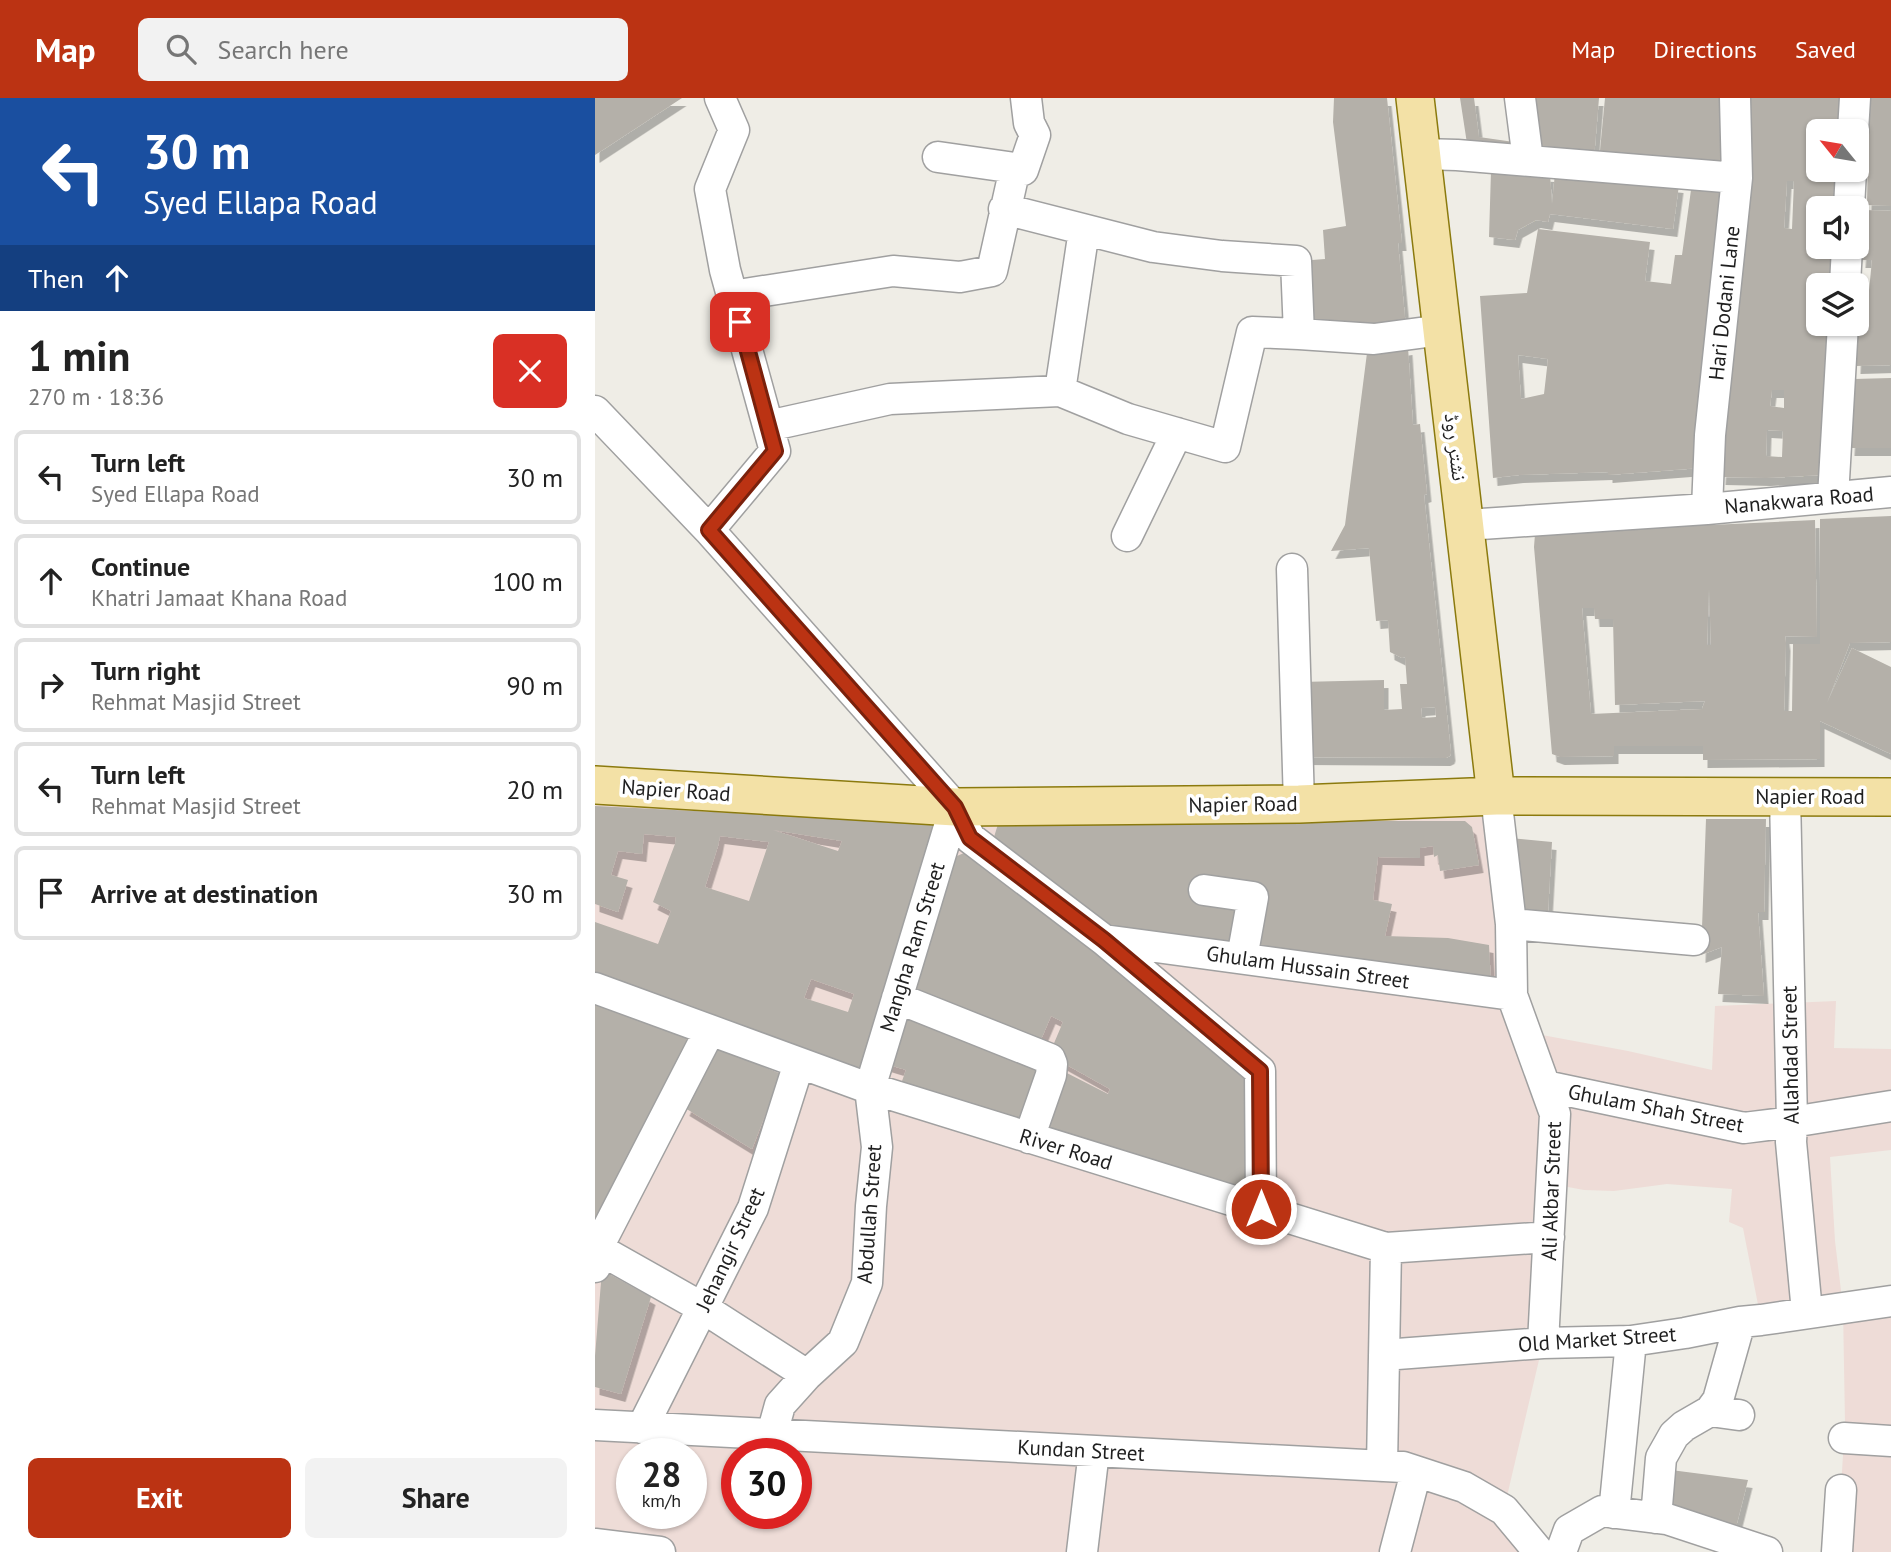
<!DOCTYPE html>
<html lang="en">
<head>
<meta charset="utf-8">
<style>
	body { margin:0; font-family:"PT Sans","Noto Naskh Arabic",sans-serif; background:#f2f2f2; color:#222; height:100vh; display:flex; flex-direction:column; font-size:26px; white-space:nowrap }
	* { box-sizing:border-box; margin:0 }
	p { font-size:23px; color:#767676 }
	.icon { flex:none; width:38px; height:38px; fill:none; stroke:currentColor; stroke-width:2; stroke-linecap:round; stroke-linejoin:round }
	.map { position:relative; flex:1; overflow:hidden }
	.side { display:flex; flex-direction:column; background:#fff; width:595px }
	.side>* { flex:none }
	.hud { background:#1a4fa0; color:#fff; overflow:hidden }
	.needle { width:46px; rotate:300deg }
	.fabs { position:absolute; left:1211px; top:21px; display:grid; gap:14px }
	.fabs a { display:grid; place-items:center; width:63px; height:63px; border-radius:10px; background:#fff; box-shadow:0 2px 5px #0004; font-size:35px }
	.speed { position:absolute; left:21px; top:1340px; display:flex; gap:14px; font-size:35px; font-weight:700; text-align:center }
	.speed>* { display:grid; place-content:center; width:91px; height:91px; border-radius:50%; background:#fff; box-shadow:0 2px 5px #0004; line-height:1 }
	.speed small { font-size:18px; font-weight:400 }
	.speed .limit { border:10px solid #d22; background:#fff; color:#111 }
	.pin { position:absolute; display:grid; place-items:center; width:60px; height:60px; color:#fff; margin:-30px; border-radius:14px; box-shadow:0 4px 10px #0006 }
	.me { position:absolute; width:77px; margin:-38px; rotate:0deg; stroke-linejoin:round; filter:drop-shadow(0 0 5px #0008) }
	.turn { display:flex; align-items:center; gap:24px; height:147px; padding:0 28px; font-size:32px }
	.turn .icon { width:91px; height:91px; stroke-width:2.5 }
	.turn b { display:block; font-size:49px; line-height:60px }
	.then { display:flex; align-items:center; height:66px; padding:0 28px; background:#0003; gap:14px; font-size:26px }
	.round { display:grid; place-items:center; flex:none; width:74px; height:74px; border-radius:10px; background:#f2f2f2 }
	.overview { display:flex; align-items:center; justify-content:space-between; height:119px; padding:0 28px }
	h1 { font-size:42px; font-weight:700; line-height:52px }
	.primary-button { display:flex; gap:14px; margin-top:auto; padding:14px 28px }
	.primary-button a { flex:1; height:80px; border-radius:10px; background:#bb3313; color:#fff; font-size:28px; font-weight:700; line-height:80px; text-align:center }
	.primary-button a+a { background:#f2f2f2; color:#222 }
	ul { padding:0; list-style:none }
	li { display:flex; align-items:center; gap:21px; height:94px; margin:0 14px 10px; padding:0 14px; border:4px solid #e0e0e0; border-radius:10px }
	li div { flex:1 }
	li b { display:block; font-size:26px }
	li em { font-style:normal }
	header { display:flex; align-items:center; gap:42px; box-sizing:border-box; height:98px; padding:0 35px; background:#bb3313; color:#fff }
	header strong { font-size:33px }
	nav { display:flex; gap:38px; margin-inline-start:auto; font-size:24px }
	.search { width:490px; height:63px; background:#f2f2f2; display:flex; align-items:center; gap:18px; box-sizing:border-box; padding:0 24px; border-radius:10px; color:#767676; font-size:26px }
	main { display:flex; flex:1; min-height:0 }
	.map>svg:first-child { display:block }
</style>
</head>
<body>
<header>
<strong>Map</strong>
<div class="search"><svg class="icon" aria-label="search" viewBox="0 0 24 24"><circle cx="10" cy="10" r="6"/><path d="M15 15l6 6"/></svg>Search here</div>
<nav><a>Map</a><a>Directions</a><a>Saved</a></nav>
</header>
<main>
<section class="side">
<div class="hud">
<div class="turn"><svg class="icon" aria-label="left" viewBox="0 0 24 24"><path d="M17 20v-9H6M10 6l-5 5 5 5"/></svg><div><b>30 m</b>Syed Ellapa Road</div></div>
<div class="then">Then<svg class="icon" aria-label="ahead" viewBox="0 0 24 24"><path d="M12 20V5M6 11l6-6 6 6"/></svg></div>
</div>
<div class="overview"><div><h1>1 min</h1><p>270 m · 18:36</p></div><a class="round" style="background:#d93025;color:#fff"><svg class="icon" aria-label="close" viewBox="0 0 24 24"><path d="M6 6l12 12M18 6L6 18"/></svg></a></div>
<ul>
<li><svg class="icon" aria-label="left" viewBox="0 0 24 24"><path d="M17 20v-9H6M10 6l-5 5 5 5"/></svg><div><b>Turn left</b><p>Syed Ellapa Road</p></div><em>30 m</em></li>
<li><svg class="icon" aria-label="ahead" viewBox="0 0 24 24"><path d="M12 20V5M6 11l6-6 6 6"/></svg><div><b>Continue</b><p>Khatri Jamaat Khana Road</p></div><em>100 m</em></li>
<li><svg class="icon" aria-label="right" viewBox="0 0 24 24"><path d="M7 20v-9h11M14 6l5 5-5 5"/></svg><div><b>Turn right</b><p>Rehmat Masjid Street</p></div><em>90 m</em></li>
<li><svg class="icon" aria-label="left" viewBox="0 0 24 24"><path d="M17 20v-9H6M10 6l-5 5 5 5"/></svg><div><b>Turn left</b><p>Rehmat Masjid Street</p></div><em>20 m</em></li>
<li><svg class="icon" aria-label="arrive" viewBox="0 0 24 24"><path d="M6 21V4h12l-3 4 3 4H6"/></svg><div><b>Arrive at destination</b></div><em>30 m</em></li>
</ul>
<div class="primary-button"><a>Exit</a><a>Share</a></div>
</section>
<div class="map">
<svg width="1296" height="1454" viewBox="0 0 1296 1454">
	<defs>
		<filter id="shadow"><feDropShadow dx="4.5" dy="8" stdDeviation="0" flood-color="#0004"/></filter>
	</defs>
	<rect width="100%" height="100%" fill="#efede6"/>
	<path fill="#eedcd7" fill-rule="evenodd" d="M0,687l889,12 42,235 102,19 84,19 3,-64 121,-5 -2,47 57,1v101l-61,7 5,84 8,66 48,-6v251h-54l8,-129 -2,-115 -82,12 -18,-92 -14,-6 3,-33 -65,-5 -53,7 -30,-1 -32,-6 -9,159 -39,166 35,43h-944zM37,1356h59v60h-59zM142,1356h59v60h-59z"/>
	<path fill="#b4b0a9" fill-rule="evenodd" filter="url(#shadow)" d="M0,0h87l-87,57z
		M739,0h53l15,145h-4l8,85h-96l2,-68 13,-1 -2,-29 23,-4 -13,-104z
		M865,0h14l5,39 42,6 1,12 -54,-5z
		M932,0h72l-5,60 -59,-3z
		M1010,0h122l1,73 -129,-10z
		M1149,0h100l-1,33h-25v39h23l-1,38h-22v39h22l-2,38h-20v39h17l-13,151 -56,3 -45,-1zM1192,83h7l-2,48 -8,-1zM1177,292h12v18l-14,-2zM1172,332l16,1 -1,26 -16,-1z
		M1274,0h22v108l-24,-1z
		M896,73l59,3 2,30 3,-31 124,12 -6,44 -123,-15 -2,8 -12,-2 -18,10 -3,10 -26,-3z
		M1096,92l37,3 -28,275 -92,7v-3l-89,3 -26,3 -13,-182 47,-3 11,-64 112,13 -5,39 26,3 4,-29h7zM923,257l30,4 -4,35 -23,5z
		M1270,112l26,1v154l-35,1 3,-64 9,-1 4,-41h-11z
		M813,249l5,78 7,-1 7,70 -3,1 27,258 -1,3 -4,2 -146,-1v-75l84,-2v30l18,-1 -2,-25h7l-2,-27 -3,1 -12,-6 -2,-32 -12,1 -7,-73 -38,3 14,-26 22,-172zM840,609l1,10 -14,1 -1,-10z
		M1296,280v70h-41l4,-69z
		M1115,418l1,9 104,-5 2,117 -32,-1 1,7 -2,68h8l1,-67h27v-125l71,-3v126l-41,1 -23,60 25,-55 39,19v87l-71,-33v38l-117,1v-14h-89v10l-54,1 -8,-3 -18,-207 1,-13zM1114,491l2,56h-4zM987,510h12l1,11h18l2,86 90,-4 -3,8 -111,5z
		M0,708l341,17 -73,247 -86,-29 -182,-65v-54l63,22 13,-33 -18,-9 22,-58 1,-7 -32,-3 -2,20 -24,-3 -7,24 17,5 -10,32 -23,-8zM178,732l69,11 -4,10zM125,738l49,6 -20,59 -44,-14 13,-41zM216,881l43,15 -6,18 -44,-14z
		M1111,721h60l-2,93h-6l6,84 -46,-2 4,-47 -21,8z
		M404,723h466l7,6 7,38 -39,6 -2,-16 -4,2 -1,-11 -13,2v10l-42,-1 -5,43 19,4 -7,32 63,2 41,7 2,39 -42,-5 -120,-24 -83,-10 -1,-42 -6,41 -129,-14 -116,-93z
		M915,740l42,4 -4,70 -28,4z
		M369,755l57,38 171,139 59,55 -2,107 -209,-62 21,-60 47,24 2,-5 -61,-34 14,-33 -12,-6 -14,33 -128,-56 48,-137z
		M0,905l101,35 -91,186 -10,-5z
		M306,908l142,53 -14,70 -131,-37 8,-22 -23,-7z
		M117,948l69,28 -29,75 -67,-41z
		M7,1172l49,27 -30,97 -26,-7v-31z
		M1076,1372l77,10 -14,55 -68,-22z"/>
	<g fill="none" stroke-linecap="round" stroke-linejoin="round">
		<g stroke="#a0a0a0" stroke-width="33">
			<path id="minor" d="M925,0l8,62
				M1258,33l2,-33
				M827,56l35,1 280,23
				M343,59l77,11
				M1254,110l2,-38
				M409,111l149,38 69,9 74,5 3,73 75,5 68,-9
				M1250,187l2,-38
				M137,198l161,-25 67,6 32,-6 23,-103 8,2 12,-35 -6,-12 -3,-25
				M465,293l24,-161
				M0,313l114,119 246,277 15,31 134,102 156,131 1,138
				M173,328l122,-27 170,-8 68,28 97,28 27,-115 47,2
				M1238,399l10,-173
				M1112,411l3,-74 27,-257 -2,-80
				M871,427l241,-16 184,-17
				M114,432l66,-79 -50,-181 -15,-81 24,-59 -14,-32
				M532,438l50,-103
				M697,471l7,235
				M901,698l15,128 1,71 43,119 -12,229
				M1190,698l7,326 -1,20 16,170
				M609,792l49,7 -11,61
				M916,826l183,16
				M509,842l408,55
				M0,890l265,97 526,163 163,-11
				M302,900l153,61 2,5 -1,11 -22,63
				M950,988l199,42 48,-6 99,-16
				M0,1149l108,61 104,67
				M0,1169l2,-18 113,-219
				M789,1257l159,-12 88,-2 54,-8 55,-11 21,-2 130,-19
				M1115,1313l29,4
				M0,1327l808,42 61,20 40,23 35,42
				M47,1330l111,-220 46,-145
				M177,1336l8,-29 27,-30 36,-33 24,-59 4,-77 6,-59 -7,-59 85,-281
				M1249,1340l47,3
				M787,1368l4,-218
				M1019,1415l17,-172
				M1061,1420l5,-60 13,-23 10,-9 26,-15 8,-11 22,-78
				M0,1446l65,8
				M487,1454l12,-101
				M800,1454l21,-80
				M966,1454l8,-22 33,-19 65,8 100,33
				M1242,1454l4,-62"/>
		</g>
		<g stroke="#8b7a0e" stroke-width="40">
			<path id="major" d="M820,0l81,698
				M0,687l360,22 344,-3 197,-8 395,1"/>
		</g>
		<use href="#minor" stroke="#fff" stroke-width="30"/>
		<use href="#major" stroke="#f3e1a6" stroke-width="37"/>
	</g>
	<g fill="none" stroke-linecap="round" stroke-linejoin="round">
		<g stroke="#7a210c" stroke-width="18">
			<path id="route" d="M145,224l35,129 -66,79 246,277 15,31 134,102 156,131 1,138"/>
		</g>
		<use href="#route" stroke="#bb3313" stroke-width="12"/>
	</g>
	<g text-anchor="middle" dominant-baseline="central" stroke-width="7" stroke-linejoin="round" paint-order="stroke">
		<g font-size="21" fill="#1f1f1f" stroke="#fff">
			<text transform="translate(1129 205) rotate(-84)">Hari Dodani Lane</text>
			<text transform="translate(861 349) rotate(83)">نشتر روڈ</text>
			<text transform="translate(1204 402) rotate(-5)">Nanakwara Road</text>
			<text transform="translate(81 692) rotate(4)">Napier Road</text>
			<text x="1215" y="698">Napier Road</text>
			<text transform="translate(648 706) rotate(-1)">Napier Road</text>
			<text transform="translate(317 849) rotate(-73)">Mangha Ram Street</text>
			<text transform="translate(713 869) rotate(8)">Ghulam Hussain Street</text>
			<text transform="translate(1195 957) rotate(-91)">Allahdad Street</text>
			<text transform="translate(1061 1010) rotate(11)">Ghulam Shah Street</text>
			<text transform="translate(471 1051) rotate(17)">River Road</text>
			<text transform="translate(956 1093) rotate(-88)">Ali Akbar Street</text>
			<text transform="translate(274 1116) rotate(-86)">Abdullah Street</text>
			<text transform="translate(135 1151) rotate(-65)">Jehangir Street</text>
			<text transform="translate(1002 1241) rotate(-4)">Old Market Street</text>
			<text transform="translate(486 1352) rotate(3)">Kundan Street</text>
		</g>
	</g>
</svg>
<div class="fabs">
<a><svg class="needle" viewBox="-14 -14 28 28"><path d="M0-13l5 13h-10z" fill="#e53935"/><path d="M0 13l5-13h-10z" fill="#767676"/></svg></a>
<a><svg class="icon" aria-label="sound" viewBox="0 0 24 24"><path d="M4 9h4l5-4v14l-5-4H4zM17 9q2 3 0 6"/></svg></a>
<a><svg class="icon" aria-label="layers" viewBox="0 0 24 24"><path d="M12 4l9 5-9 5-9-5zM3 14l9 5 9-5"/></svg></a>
</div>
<div class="speed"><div>28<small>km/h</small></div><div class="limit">30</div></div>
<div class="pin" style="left:145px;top:224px;background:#d93025"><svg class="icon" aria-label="arrive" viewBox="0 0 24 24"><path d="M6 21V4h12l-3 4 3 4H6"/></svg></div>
<svg class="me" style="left:666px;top:1111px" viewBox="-20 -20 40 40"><circle r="17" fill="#bb3313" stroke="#fff" stroke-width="3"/><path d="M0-11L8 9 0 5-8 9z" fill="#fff"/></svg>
</div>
</main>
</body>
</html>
